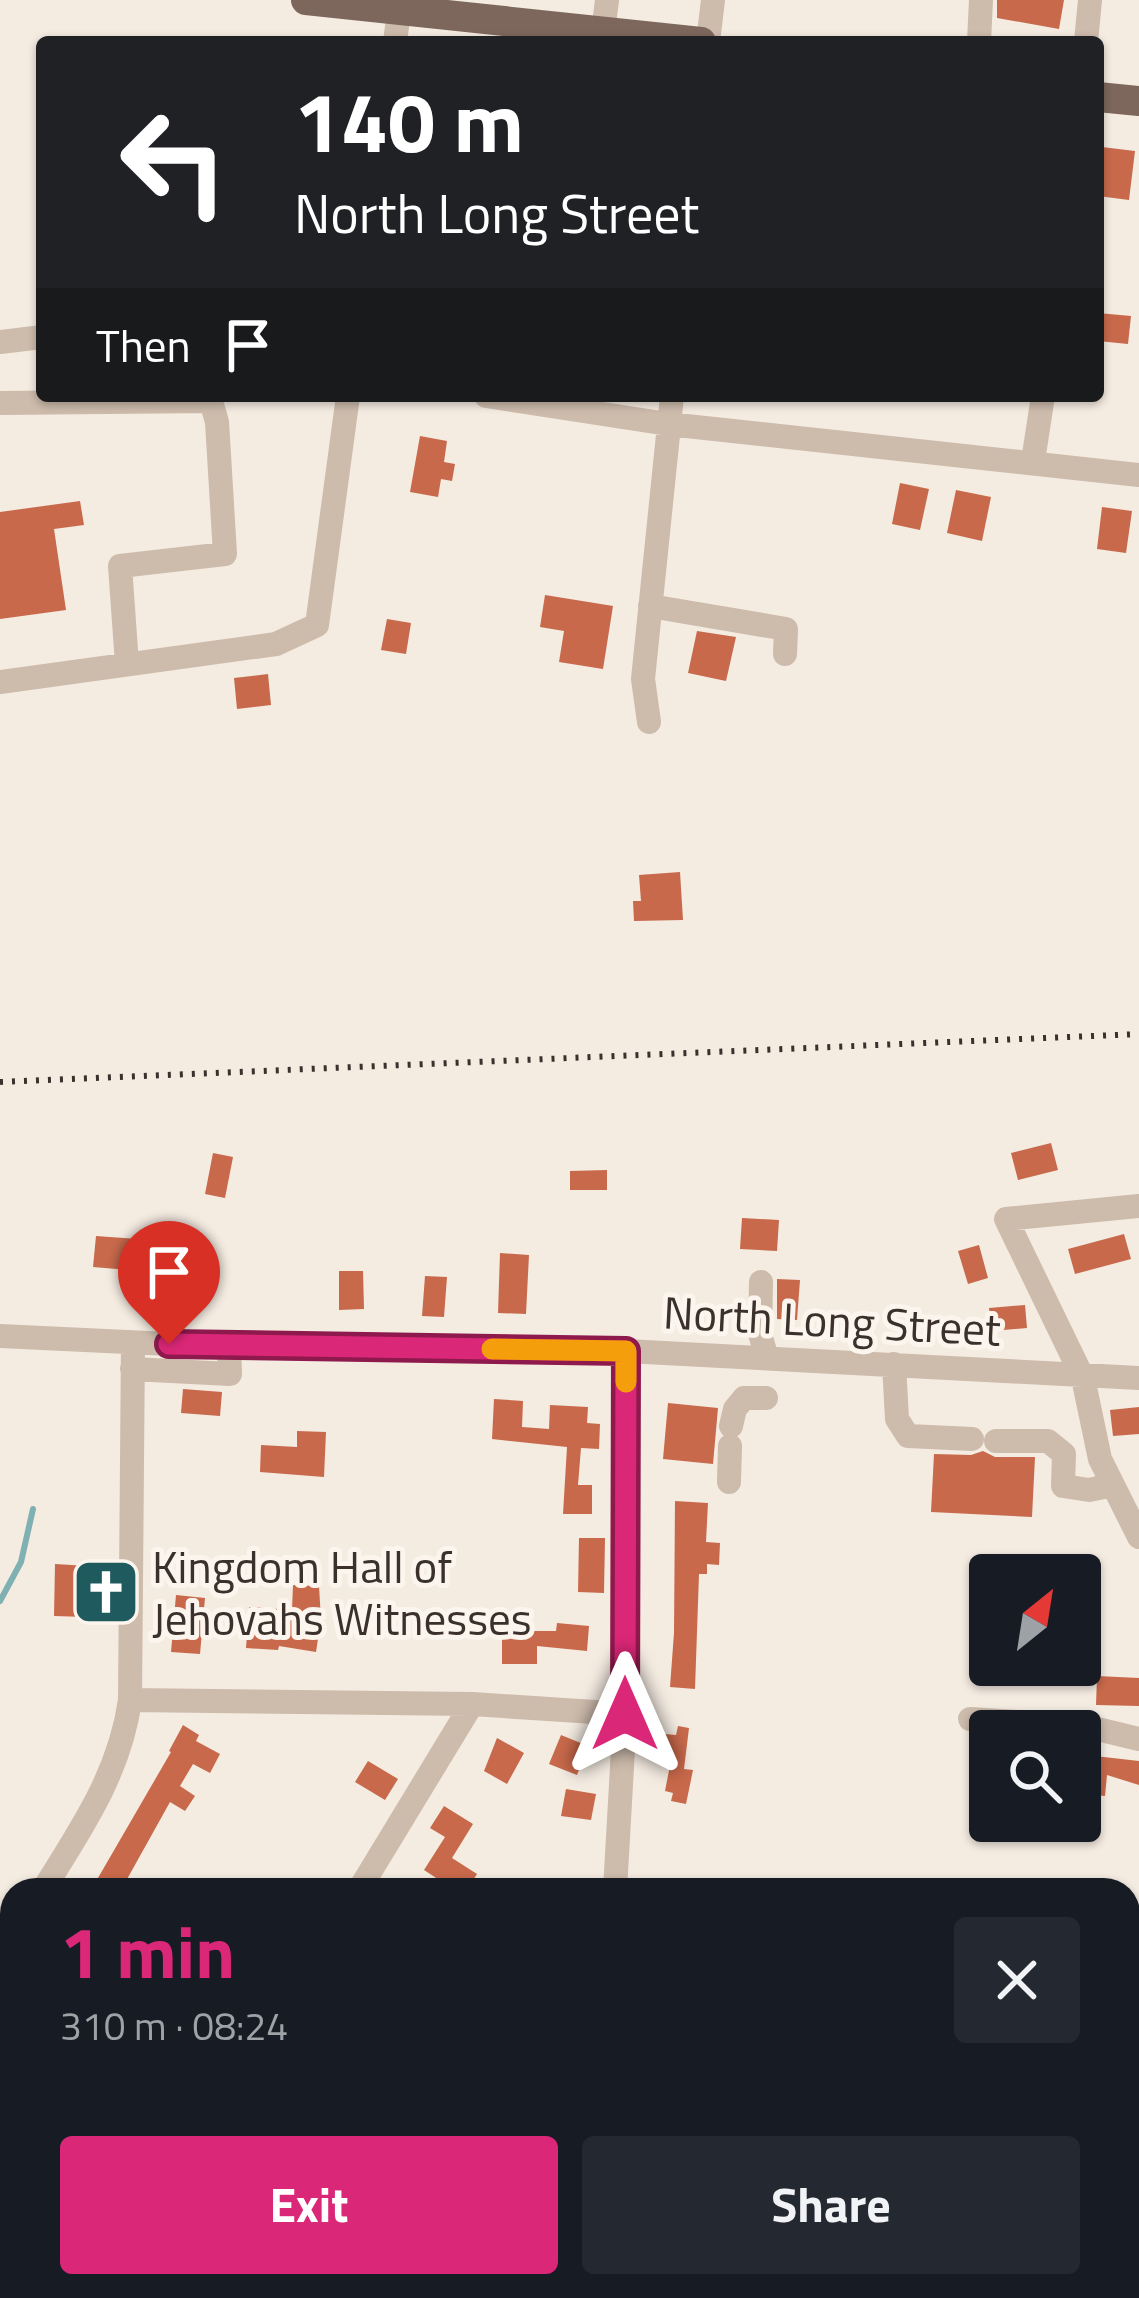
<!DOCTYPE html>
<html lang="en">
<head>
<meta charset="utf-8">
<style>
	body { margin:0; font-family:"Titillium Web",sans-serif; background:#242831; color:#f1f3f6; height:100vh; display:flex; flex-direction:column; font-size:45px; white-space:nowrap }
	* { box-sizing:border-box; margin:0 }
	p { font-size:39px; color:#9ea1a6 }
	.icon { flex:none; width:66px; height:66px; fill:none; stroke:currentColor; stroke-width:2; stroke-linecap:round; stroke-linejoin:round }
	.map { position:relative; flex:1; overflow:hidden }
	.drawer { position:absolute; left:0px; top:1878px; width:1140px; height:420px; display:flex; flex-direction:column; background:#171b24; border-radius:36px 36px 0 0; box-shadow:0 3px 9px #0004 }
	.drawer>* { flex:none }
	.hud { position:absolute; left:36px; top:36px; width:1068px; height:366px; border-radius:12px; box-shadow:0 3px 9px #0004; background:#202124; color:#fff; overflow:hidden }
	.needle { width:78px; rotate:30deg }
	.fabs { position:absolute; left:969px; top:1554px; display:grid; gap:24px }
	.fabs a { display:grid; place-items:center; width:132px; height:132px; border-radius:12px; background:#171b24; box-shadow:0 3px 9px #0004; font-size:60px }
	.pin { position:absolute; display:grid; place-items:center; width:102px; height:102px; color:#fff; margin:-123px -51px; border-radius:50% 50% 50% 0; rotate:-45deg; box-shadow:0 0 12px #0007 }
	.pin .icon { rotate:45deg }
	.me { position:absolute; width:132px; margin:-66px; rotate:0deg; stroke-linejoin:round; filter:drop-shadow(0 0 9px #0008) }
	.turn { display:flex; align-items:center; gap:42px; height:252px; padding:0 60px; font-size:54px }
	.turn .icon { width:156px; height:156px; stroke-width:2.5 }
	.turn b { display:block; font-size:84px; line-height:102px }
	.then { display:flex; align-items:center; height:114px; padding:0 60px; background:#0003; gap:24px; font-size:45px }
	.round { display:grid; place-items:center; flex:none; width:126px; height:126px; border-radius:12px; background:#242831 }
	.overview { display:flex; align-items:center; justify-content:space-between; height:204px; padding:0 60px }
	h1 { font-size:72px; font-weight:700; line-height:90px; color:#db2777 }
	.button { display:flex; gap:24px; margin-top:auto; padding:24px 60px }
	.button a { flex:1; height:138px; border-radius:12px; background:#db2777; color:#fff; font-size:48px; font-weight:700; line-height:138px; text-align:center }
	.button a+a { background:#242831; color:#f1f3f6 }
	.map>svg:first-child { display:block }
</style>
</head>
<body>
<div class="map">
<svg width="1139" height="2298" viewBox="0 0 1139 2298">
	<rect width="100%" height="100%" fill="#f4ebe1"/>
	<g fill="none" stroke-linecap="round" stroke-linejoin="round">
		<path stroke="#7fb0b2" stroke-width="6" d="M0,1601l21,-39 12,-53"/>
	</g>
	<path fill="#c8694b" d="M997,0h67l-5,29 -62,-11z
		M1102,147l33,4 -6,49 -31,-4z
		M1098,313l33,3 -3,28 -30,-3z
		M420,436l27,5 -3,21 11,2 -3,17 -11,-2 -3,18 -28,-5z
		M900,483l29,6 -9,41 -28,-6z
		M956,490l35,7 -9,44 -35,-8z
		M80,501l4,24 -30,4 12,81 -66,9v-107z
		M1102,507l30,4 -6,42 -29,-4z
		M545,595l68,11 -10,63 -44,-7 5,-31 -24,-4z
		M387,619l24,4 -5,31 -25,-4z
		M697,631l39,6 -10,44 -38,-8z
		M268,674l3,31 -34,4 -3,-31z
		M680,872l3,48 -49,1 -1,-20h8l-2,-26z
		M1051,1143l7,27 -40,10 -7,-27z
		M213,1153l20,4 -8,41 -20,-4z
		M607,1170v20h-37v-19z
		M742,1218l37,2 -2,31 -37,-2z
		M1124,1234l7,25 -56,15 -7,-25z
		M96,1236l83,6 -3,32 -83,-7z
		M979,1245l9,33 -20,6 -10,-33z
		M500,1253l29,2 -3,59 -28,-1z
		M339,1271h24l1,38 -25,1z
		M425,1276l22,1 -3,40 -22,-1z
		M777,1279l23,1 -3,40 -20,-1z
		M1025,1305l2,23 -36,3 -2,-23z
		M183,1389l39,3 -2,24 -39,-3z
		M494,1399l29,2 -1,26 27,2 1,-24 38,2 -1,16 13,1 -1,25 -18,-1 -3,37h14v29h-29l4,-67 -75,-8z
		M668,1403l50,5 -5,56 -50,-5z
		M1139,1407v27l-26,2 -3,-26z
		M297,1431l29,1 -2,45 -64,-5 1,-27 36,2z
		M983,1451l12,6h40l-3,60 -101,-5 3,-58 37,1z
		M675,1501l33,2 -2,39 14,1 -1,22 -12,-1v10h-8l-4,115 -25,-2 4,-54z
		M579,1538h26l-1,55 -26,-1z
		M55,1564l33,2 -2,51 -32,-1z
		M293,1585l26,1 2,33 -5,33 -37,-6 -1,4 -32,-2 3,-41 43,3z
		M176,1595l29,3 -5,56 -29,-2z
		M557,1623l32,3 -2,25 -50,-5v18h-35v-33h54z
		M1097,1676l42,2v28l-43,-1z
		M183,1725l16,10 -3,6 24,13 -10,19 -17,-9 -13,22 15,10 -10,15 -15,-9 -49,88h-30l80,-138 -2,-1z
		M678,1726l11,2 -5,41 9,1 -7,34 -15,-3 2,-8 -8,-2 7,-36 -10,-1 3,-20 11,1z
		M561,1735l27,11 -11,29 -28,-11z
		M497,1738l27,15 -17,31 -23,-13z
		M1086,1755l53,6v24l-32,-10 -2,21 -23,-2z
		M368,1761l30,18 -13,21 -30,-18z
		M566,1789l30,5 -5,26 -30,-4z
		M444,1806l29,18 -21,34 25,16 -10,16 -14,-8 -3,5 -26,-17 21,-33 -15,-9z"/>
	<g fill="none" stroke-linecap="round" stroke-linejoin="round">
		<path stroke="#cdbbac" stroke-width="24" d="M603,32l4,-32
			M395,42l4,-31
			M708,42l5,-42
			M979,42l2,-42
			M1086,42l4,-42
			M0,342l42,-5
			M486,396l182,28 471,51
			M0,403l211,-2 6,21 8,132 -105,12 7,98
			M1033,461l10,-65
			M650,606l136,23 -1,25
			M0,682l276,-38 41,-19 31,-229
			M649,722l-6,-43 29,-283
			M1139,1206l-133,13 77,159 17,81 39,78
			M761,1282l-1,52 7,24
			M0,1336l169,8 457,7 513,27
			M894,1364l3,55 11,17 64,3
			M132,1369l98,5 -1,-29
			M731,1426l4,-17 9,-11h22
			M996,1441h52l16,13 -1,32 26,4 24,-5
			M729,1482l1,-36
			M130,1700l342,4 153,10
			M970,1719l115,7 54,13
			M43,1890c38,-61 77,-117 87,-190l3,-357
			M359,1890l113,-186
			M615,1890l10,-176 1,-363
			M0,1958l12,-19
			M1128,2014l11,1
			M1128,2131l11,1
			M1034,2286l20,12
			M113,2298l7,-12
			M412,2298l8,-12
			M724,2298l8,-12
			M996,2298l8,-12"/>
		<path stroke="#7d675c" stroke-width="30" d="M306,0l395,42
			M1098,97l41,4"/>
		<path stroke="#3b302b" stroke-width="6" stroke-dasharray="3 9" stroke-linecap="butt" d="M0,1082l1139,-48"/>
	</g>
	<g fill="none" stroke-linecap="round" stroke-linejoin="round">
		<g stroke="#8e194d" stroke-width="30">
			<path id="route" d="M169,1344l457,7 -1,363"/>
		</g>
		<use href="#route" stroke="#db2777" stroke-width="21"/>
		<path stroke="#f59e0b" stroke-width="21" d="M492,1349l134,2v31"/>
	</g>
	<defs>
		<g id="church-square" transform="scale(3.45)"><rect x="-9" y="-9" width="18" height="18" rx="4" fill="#1f5a5e" stroke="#fbf5ee"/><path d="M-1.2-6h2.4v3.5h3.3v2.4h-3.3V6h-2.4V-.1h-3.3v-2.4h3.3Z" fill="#fff"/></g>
	</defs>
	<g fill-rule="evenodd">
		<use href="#church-square" x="106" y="1592"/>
	</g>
	<g text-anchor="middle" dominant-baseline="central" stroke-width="10" stroke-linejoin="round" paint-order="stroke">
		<g font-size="45" fill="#3b302b" stroke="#fbf5ee">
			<text transform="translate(832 1320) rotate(3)">North Long Street</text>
		</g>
		<g font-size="45" fill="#3b302b" stroke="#fbf5ee" text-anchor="start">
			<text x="152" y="1566">Kingdom Hall of<tspan x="152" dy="52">Jehovahs Witnesses</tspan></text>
		</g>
	</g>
</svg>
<div class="fabs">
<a><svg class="needle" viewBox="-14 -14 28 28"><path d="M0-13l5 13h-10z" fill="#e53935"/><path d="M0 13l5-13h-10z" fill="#9ea1a6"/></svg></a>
<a><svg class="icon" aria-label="search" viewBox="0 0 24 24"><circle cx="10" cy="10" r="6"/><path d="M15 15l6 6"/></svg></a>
</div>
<div class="pin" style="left:169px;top:1344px;background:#d93025"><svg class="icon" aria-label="arrive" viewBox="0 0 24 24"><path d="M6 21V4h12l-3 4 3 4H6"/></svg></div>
<svg class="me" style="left:625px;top:1714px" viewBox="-20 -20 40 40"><path d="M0-17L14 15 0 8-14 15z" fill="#db2777" stroke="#fff" stroke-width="4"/></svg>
<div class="hud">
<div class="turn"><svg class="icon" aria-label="left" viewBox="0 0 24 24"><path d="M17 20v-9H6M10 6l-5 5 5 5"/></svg><div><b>140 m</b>North Long Street</div></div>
<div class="then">Then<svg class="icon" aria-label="arrive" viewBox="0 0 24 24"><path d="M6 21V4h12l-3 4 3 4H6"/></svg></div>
</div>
<section class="drawer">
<div class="overview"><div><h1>1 min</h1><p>310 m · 08:24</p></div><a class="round"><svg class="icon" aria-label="close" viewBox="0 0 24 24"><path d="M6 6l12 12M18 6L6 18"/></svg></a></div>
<div class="button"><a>Exit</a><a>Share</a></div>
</section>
</div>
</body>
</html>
